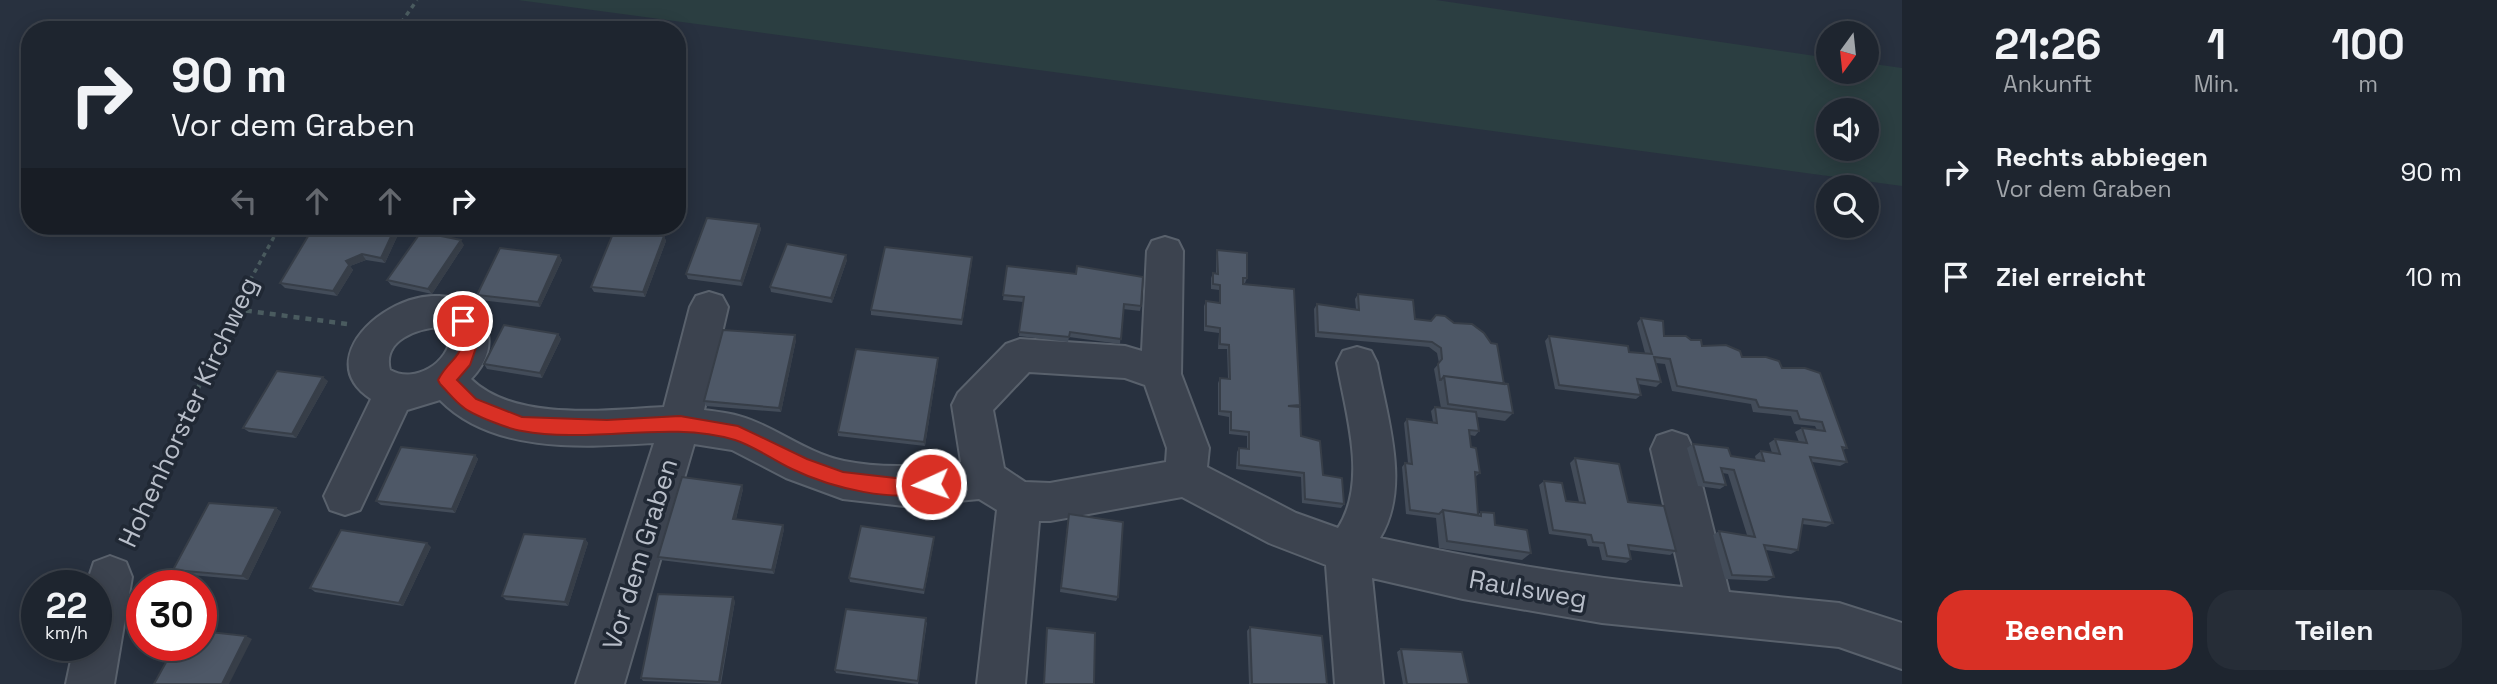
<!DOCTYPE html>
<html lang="de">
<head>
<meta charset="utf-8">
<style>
	body { margin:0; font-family:"Space Grotesk",sans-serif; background:#262d37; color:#f1f3f6; height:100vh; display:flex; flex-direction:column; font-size:26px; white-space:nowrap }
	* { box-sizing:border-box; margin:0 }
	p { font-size:23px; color:#a1a5aa }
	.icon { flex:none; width:38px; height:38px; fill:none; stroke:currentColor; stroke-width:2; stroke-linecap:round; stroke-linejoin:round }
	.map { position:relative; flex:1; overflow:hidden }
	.sheet { display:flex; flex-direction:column; background:#1e252f; width:595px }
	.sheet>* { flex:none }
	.hud { position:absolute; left:21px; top:21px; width:665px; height:214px; border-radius:28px; box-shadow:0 4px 18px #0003,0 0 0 2px #3c424b; background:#1e252f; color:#f1f3f6; overflow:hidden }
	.needle { width:46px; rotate:195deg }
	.tools { position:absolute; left:1816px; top:21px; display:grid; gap:14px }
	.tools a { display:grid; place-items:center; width:63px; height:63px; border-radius:50%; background:#1e252f; box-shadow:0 4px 18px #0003,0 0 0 2px #3c424b; font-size:35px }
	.speed { position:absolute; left:21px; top:570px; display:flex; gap:14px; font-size:35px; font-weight:700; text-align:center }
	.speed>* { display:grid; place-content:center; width:91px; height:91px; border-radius:50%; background:#1e252f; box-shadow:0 4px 18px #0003,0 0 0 2px #3c424b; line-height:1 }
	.speed small { font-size:18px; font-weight:400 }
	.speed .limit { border:10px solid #d22; background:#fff; color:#111 }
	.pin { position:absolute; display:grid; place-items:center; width:60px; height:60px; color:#fff; margin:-30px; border:4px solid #fff; border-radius:50%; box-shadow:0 2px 7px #0007 }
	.me { position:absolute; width:77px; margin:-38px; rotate:267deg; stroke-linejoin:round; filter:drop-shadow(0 0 5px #0008) }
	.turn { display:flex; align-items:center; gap:24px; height:147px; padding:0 35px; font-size:32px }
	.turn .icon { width:91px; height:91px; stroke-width:2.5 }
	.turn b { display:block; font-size:49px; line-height:60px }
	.lanes { display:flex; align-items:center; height:66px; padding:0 35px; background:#0003; justify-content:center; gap:35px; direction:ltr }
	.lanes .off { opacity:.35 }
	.eta { display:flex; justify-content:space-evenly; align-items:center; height:119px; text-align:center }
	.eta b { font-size:42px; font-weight:800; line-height:49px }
	.primary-button { display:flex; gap:14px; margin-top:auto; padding:14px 35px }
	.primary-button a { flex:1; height:80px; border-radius:28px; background:#d93025; color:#fff; font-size:28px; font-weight:800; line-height:80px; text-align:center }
	.primary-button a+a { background:#262d37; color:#f1f3f6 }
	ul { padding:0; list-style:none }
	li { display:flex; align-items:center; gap:21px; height:105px; padding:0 35px }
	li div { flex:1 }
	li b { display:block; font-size:26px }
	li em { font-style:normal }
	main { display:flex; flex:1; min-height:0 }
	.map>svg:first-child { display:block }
</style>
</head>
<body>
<main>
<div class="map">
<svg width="1902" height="684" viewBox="0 0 1902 684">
	<rect width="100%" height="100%" fill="#28313f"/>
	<path fill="#2b3e41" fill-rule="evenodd" d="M518,0h918l393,58v14h38v-9l35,5v118zM1829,110h38v39h-38z"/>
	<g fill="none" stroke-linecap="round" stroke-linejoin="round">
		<g stroke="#59616c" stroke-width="4">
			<path id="minor" d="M1165,237l13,4 5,10 -2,123 28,74 -2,19 89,46 42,15c30,-47 8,-113 -1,-165l6,-12 14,-4 14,4 6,12c10,55 34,124 3,175 100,22 200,39 303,49l-32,-138 6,-13 15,-5 15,5 6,13 36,143 110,11 63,20v46l-63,-22 -237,-24 -139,-24 -91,-21 11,106h-48l-9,-119 -57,-22 -87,-46 -132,24h-11l-14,163h-48l20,-174 -18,-11 -75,7 -61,-7 -57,-21 -54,-28 -38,-6 -70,240h-48l78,-241c-70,4 -161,11 -214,-43l-33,10 -47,100 -15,5 -15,-5 -6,-14 47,-97c-79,-51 74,-154 114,-73 9,18 0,39 -14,53 44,43 136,31 193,28l26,-100 6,-11 13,-4 13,4 6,11 -24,103c16,2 32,4 47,10 31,12 59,34 93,41 39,8 78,5 117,1l-9,-57 6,-12 48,-49 14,-5 105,7 17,5 5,-100 5,-10zM441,327l10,8c-2,28 -36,49 -61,35 -8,-30 28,-42 51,-43zM1029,372l96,6 20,7 22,63 -1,14 -116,21 -25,-1 -21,-14 -11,-58z
				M110,556l16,6 6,15 -18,107h-48l8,-38h22v-60h-10l8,-24z"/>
		</g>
		<path stroke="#4a5b5f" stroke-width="3.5" stroke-dasharray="4.5 4.5" stroke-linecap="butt" d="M396,30l21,-30
			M237,304l43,-78"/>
		<path stroke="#4a5b5f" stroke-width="4.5" stroke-dasharray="6 6" stroke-linecap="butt" d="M234,309l113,15
			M126,543l112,-241"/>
		<use href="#minor" fill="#3c434f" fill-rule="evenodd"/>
	</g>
	<path fill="#434c59" d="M759,224l2,5 -19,57 -54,-7 -2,-5z
		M317,226h85l-17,37 -19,-3 -16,6 3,4 -16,26 -52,-8 -5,-5z
		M664,236l2,5 -21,56 -51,-5 -3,-5z
		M464,245l-32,49 -41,-9 -4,-5z
		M1217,250l30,28 -2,5h-2l57,122 -1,2 2,29 22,39 21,29 -3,4 -39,-5 -1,-26 -65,-8 1,-17 2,-4 8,1v-13l-18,-2v-17l-11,-2v-32l2,-5 8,1 -1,-30h-9l1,-16 -15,-2v-25l2,-5 13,2v-13l-8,-1v-11l2,-5 3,1v-19z
		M559,255l3,5 -22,47 -60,-7 -3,-5z
		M847,260l-15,43 -61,-11 -1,-5z
		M972,262l-10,63 -91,-10v-5z
		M1007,266l134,40 -1,5 -17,-2 -3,35 -51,-7 -1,5 -49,-6 4,-34 -20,-2z
		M1358,294l57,25 89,65 9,29 -8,8 -28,-4 2,14 -4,5 -5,-1 1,12 9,26 -5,4 2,38 4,-3 14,13 36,28 -9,7 -83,-12 -3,-30 -30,-4 -4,-47 3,-4h3l-4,-40 3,-4 26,3 -2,-11 4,-4 6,1 -7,-39 5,-6 -2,-10 -8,-6 -114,-10 -1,-28 3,-5 39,5 -1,-10z
		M1641,318l23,18 27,4 11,6 80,22 65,80 -4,2 4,12 -7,4 -28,-4 21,61 -7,4 -24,-3 -4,26 -7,4 -25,-4 8,27 -7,4 -42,-2 -12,-44 6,-4 28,4 -19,-61 -5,-1 3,12 -6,4 -22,-3 -11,-38 6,-4 38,12 25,4 -1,-4 6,-5 11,2 -3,-10 6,-4 24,3 -4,-10 7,-4 15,2 -2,-4 -21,-2 -3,-8 -38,-4 -2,-8 -79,-13 -7,-27 -9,-1 5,19 -5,5 -18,-3 3,11 -5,4 -81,-10 -10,-48 4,-5 80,16 16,1 -8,-30z
		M558,334l3,5 -19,39 -55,-9 -3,-5z
		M796,340l-15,72 -75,-6 -2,-5z
		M938,363l-13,83 -87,-10v-4z
		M328,381l-32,57 -47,-6 -6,-4z
		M475,455l3,4 -23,54 -74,-8 -5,-4z
		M1575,458l53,44 48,49 -6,4 -41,-5 2,9 -5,4 -24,-3 -3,-13 -11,-1 -2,-7 -37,-5 -10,-49 5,-4 22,20 13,1 -9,-39z
		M743,489l-7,30 48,10 -10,45 -114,-14 -2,-3z
		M276,508l5,4 -33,68 -69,-6 -6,-4z
		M1068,518l50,79 -2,4 -56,-9z
		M585,539l3,4 -20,63 -62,-6 -4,-4z
		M934,541l-10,53 -74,-12 -1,-4z
		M431,547l-28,59 -88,-14 -5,-4z
		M735,601l-14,83 -78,-3 -2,-3z
		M927,622l-9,62 -82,-11 -1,-3z
		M1250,627l77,57h-78l-2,-53z
		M1401,649l68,35h-66l-6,-32z"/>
	<path fill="#373e48" d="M759,224l2,5 -19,57 -1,-5z
		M396,226h6l-17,37 -4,-5z
		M664,236l2,5 -21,56 -2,-5z
		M461,240l3,5 -32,49 -4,-5z
		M362,254l4,6 -16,6 3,4 -16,26 -4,-5 13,-30z
		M559,255l3,5 -22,47 -2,-5z
		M846,255l1,5 -15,43 -1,-5z
		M558,334l3,5 -19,39 -2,-5z
		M795,335l1,5 -15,72 -2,-4z
		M938,358v5l-13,83 -1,-4z
		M323,377l5,4 -32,57 -4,-4z
		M475,455l3,4 -23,54 -3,-4z
		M742,485l1,4 -8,34 -2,-4z
		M276,508l5,4 -33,68 -6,-4z
		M783,525l1,4 -10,45 -2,-4z
		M934,537v4l-10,53v-4z
		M585,539l3,4 -20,63 -3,-4z
		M427,543l4,4 -28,59 -4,-3z
		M733,597l2,4 -15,83 -1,-2z
		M246,636l6,3 -23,45h-7z"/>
	<path fill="#4e5867" stroke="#373e48" stroke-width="2" d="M707,218l52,6 -18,57 -55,-7z
		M317,226h79l-15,32 -19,-4 -16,7 3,4 -16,26 -53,-8 33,-55z
		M614,231l50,5 -21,56 -52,-5z
		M421,232l40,8 -33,49 -41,-9z
		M787,244l59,11 -15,43 -61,-11z
		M885,247l87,10 -10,63 -91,-10z
		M500,248l59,7 -21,47 -61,-7z
		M1217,250l30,3v25h-4v6l51,5 6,116 -12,1 12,1 1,29 19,5 3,34 19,3 2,26 -39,-5 -1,-26 -65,-8v-17l10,1v-17l-18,-2v-18l-11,-1v-33l10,1 -1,-34 -9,-1v-16l-14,-2v-25l14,2v-18l-7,-1v-11l5,1z
		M1007,266l69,8 1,-8 66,11 -2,29 -17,-2 -3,35 -51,-7 -1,5 -50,-5 5,-35 -21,-2z
		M1358,294l55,6 2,19 16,2 5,-6 9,1 9,7 18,1 12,9 7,10 6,1 7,40 -60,-8 -3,4h-1l-2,-16 4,-5 -1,-11 -9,-6 -114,-10 -1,-28 42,6z
		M1641,318l22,3 1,15h22l5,4h10l1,6 24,-1 14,6 2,6h24l13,4 3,7h23l15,5 27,75 -5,-1 5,15 -37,-5 23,66 -30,-4 -5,31 -34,-5 10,32 -42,-2 -13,-44 36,6 -21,-67 -13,-2 5,17 -22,-3 -11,-38 35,4 3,8 33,5 -3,-10 19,3 -5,-15 32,4 -5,-15 23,3 -3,-9 -22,-3 -3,-8 -38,-4 -3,-7 -79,-14 -7,-27 -16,-2 7,25 -24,-3 4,16 -82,-10 -10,-49 79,10 1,6 23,2z
		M504,325l54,9 -18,39 -56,-9z
		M723,330l72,5 -16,73 -75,-7z
		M856,349l82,9 -14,84 -86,-10z
		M277,371l46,6 -31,57 -49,-6z
		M1444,376l64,8 5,29 -65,-9z
		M1435,407l41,5 3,19 -10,-1 2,17 5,1 4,25 -5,-1 3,43 -35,-5 -4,4 -29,-4 -5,-47 7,1 -5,-45 30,4z
		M401,447l74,8 -23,54 -76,-8z
		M1575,458l44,6 9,38 36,4 12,45 -48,-6 3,14 -24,-3 -3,-13 -11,-1 -2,-7 -38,-5 -9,-49 18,2 4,18 19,2z
		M682,477l60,8 -9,34 50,6 -11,45 -114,-13z
		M209,503l67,5 -34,68 -69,-6z
		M1443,510l38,6v-4l13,1 1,12 32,5 4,23 -84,-12z
		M1069,514l54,8 -5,75 -57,-9z
		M861,526l73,11 -10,53 -75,-12z
		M341,530l86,13 -28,60 -89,-15z
		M524,534l61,5 -20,63 -63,-6z
		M658,594l75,3 -14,85 -78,-4z
		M846,609l80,9 -8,63 -83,-11z
		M1250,627l72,9 5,48h-75z
		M1047,628l48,5 -1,51h-50z
		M201,631l45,5 -24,48h-68l21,-38h26z
		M1401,649l61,3 7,32h-62z"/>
	<path fill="#d93025" stroke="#8d1f18" stroke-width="2" d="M463,315l6,2 10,22 -9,26 -13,15 19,19 46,18 85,3 73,-4 58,10 69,33 36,13 61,7 27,-3 6,3 3,5 -3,6c-40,15 -108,-3 -145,-21 -19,-9 -38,-23 -57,-29 -67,-20 -145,4 -213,-9 -13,-2 -50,-16 -59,-24 -8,-6 -15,-15 -23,-23l-2,-4c14,-27 33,-22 18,-59z"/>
	<g text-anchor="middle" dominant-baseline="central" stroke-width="7" stroke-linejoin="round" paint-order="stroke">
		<g font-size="26" fill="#b8bec9" stroke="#202834">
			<text transform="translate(188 412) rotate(-65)">Hohenhorster Kirchweg</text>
			<text transform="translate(640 554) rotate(-73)">Vor dem Graben</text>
			<text transform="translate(1528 589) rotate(10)">Raulsweg</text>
		</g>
	</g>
</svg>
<div class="tools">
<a><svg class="needle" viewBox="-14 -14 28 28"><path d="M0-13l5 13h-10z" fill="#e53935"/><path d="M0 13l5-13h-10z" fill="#a1a5aa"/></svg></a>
<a><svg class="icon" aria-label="sound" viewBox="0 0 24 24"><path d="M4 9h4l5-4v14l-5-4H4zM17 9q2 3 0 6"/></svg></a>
<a><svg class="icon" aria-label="search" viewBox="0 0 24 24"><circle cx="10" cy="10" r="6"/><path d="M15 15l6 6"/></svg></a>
</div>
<div class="speed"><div>22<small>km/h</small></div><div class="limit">30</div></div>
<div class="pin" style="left:463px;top:321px;background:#d93025"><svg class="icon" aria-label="arrive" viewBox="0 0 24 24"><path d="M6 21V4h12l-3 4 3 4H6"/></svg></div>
<svg class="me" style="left:931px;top:484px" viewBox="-20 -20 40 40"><circle r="17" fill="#d93025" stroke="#fff" stroke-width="3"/><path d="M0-11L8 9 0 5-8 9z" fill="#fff"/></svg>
<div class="hud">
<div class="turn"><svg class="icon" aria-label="right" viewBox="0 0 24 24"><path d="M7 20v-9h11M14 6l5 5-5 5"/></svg><div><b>90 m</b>Vor dem Graben</div></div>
<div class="lanes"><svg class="icon off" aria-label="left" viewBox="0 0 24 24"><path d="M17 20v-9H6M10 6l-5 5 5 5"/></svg><svg class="icon off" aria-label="ahead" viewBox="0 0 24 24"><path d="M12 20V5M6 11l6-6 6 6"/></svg><svg class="icon off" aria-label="ahead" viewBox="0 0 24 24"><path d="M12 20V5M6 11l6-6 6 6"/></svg><svg class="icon" aria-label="right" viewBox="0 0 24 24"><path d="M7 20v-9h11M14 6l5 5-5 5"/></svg></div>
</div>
</div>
<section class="sheet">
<div class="eta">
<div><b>21:26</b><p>Ankunft</p></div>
<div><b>1</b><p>Min.</p></div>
<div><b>100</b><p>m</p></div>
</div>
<ul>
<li><svg class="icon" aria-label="right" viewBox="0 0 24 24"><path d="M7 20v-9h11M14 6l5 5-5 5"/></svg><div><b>Rechts abbiegen</b><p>Vor dem Graben</p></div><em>90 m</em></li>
<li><svg class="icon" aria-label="arrive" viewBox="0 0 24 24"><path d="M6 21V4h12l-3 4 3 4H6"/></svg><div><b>Ziel erreicht</b></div><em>10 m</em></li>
</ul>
<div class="primary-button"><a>Beenden</a><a>Teilen</a></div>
</section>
</main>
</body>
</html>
